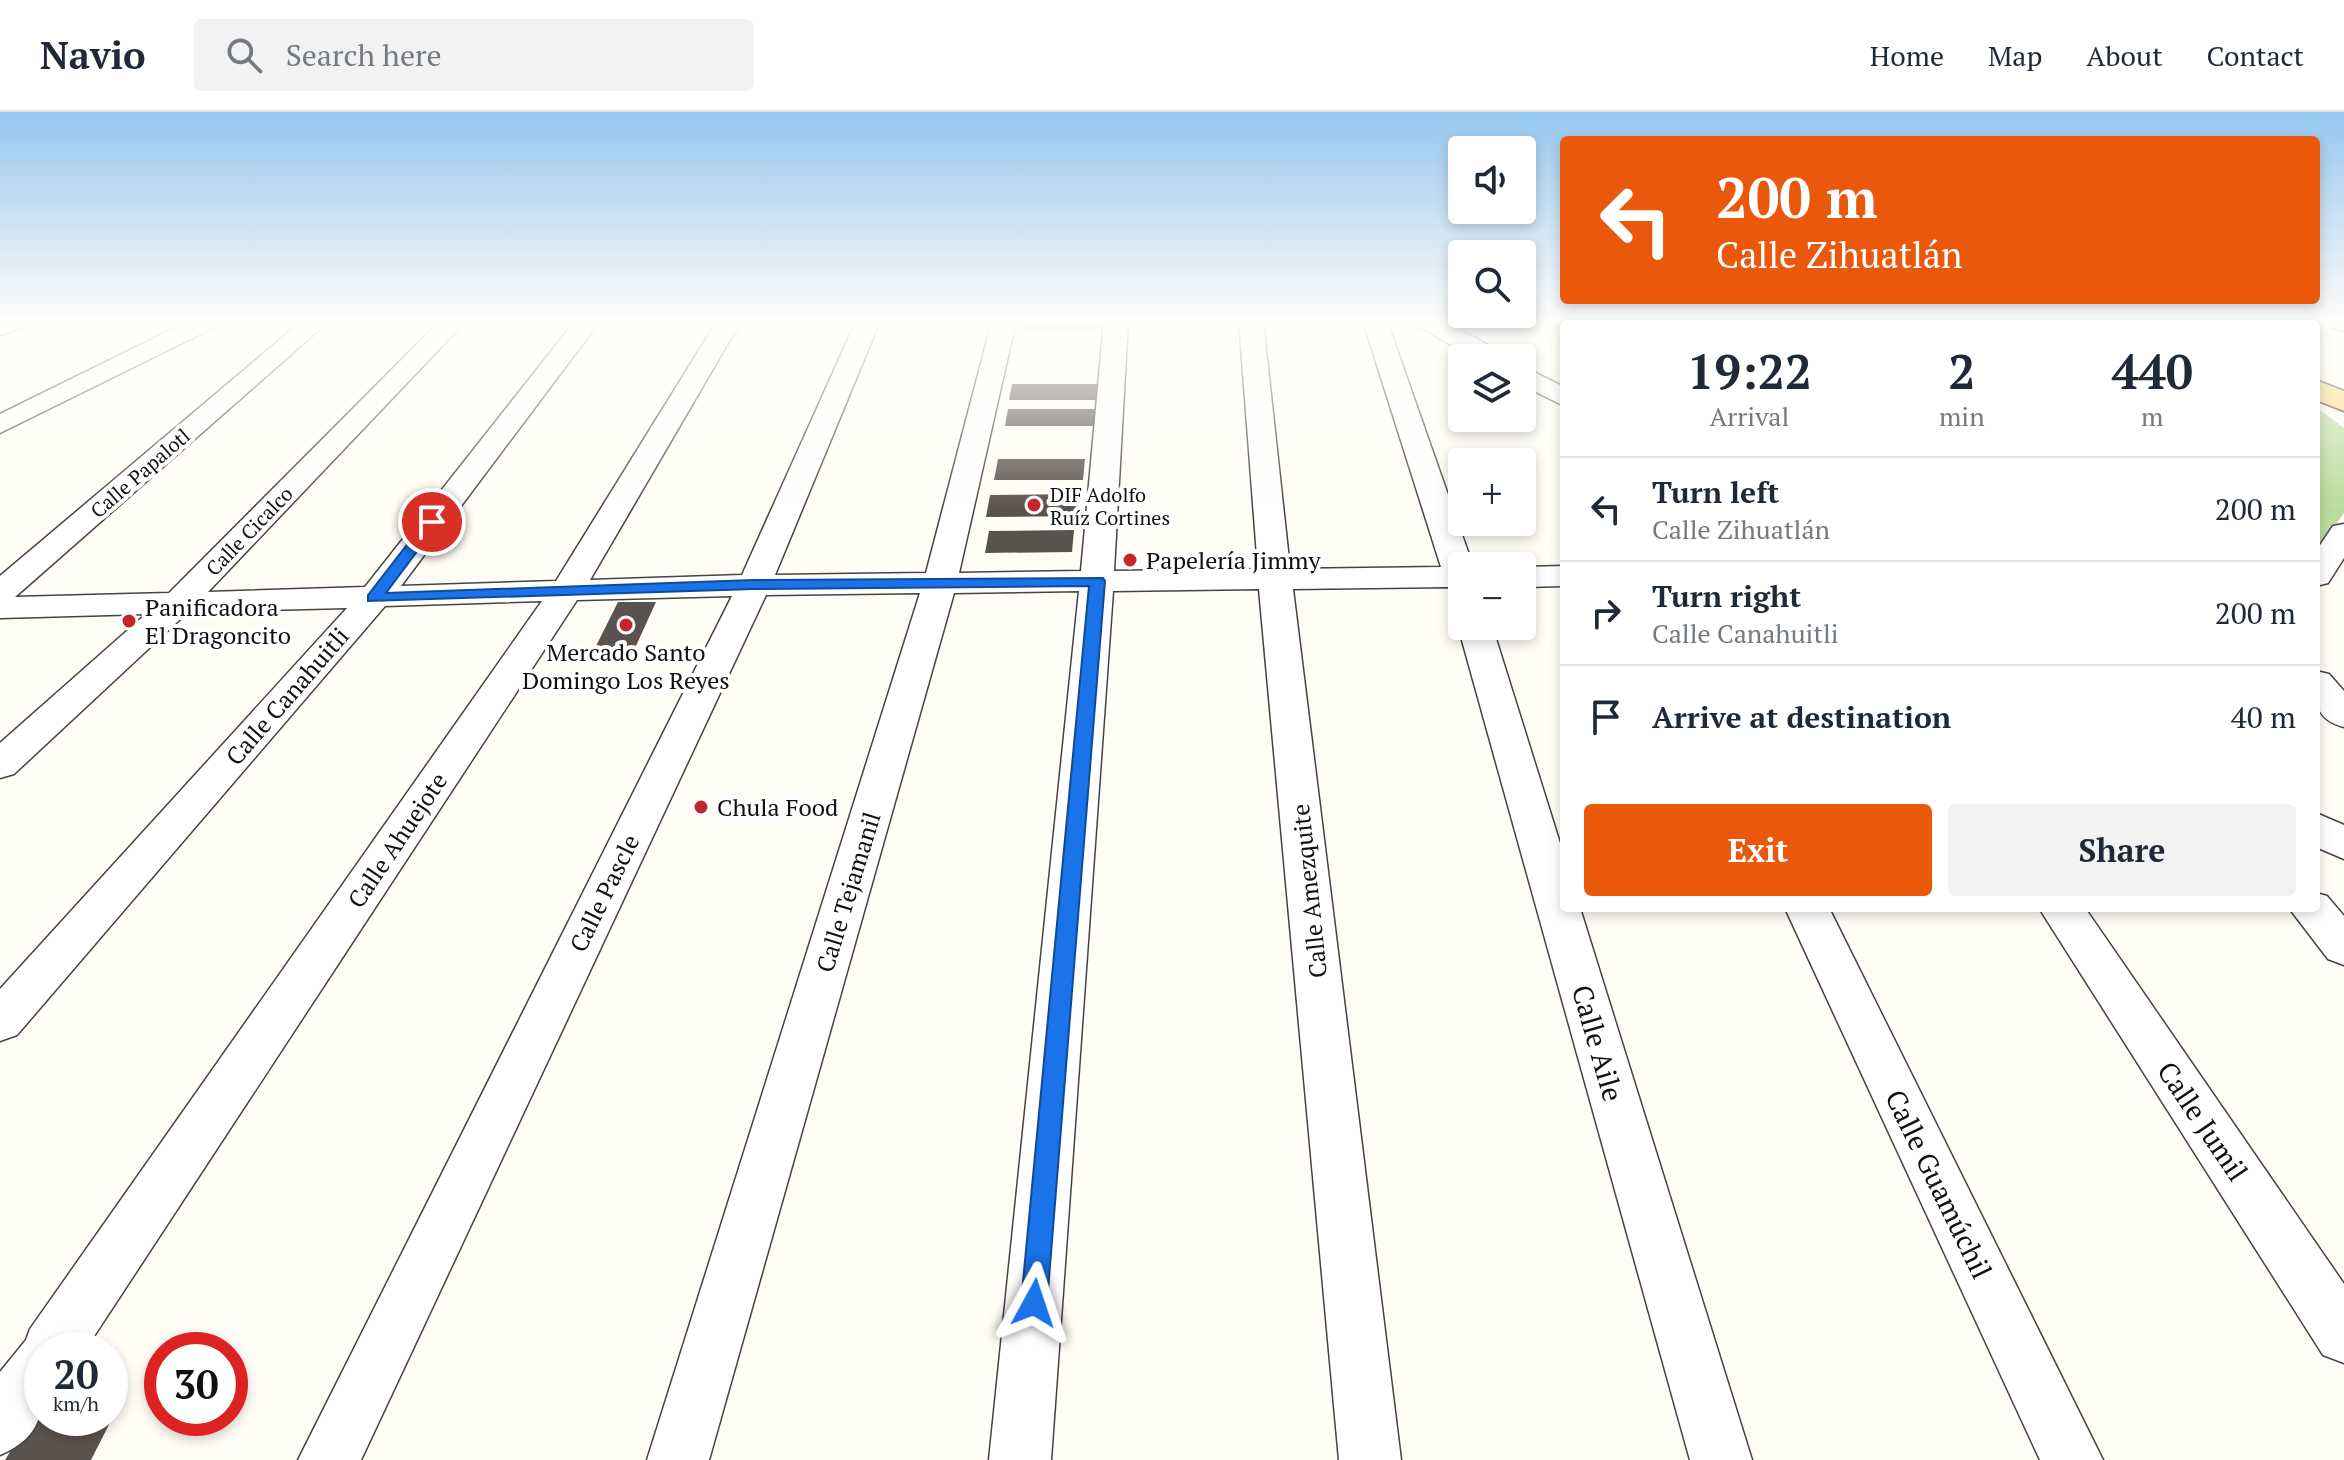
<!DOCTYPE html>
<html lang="en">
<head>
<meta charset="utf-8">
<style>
	body { margin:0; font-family:"PT Serif",serif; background:#f2f2f3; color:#1f2937; height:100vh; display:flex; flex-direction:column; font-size:30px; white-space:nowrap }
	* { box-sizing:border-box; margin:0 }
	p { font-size:26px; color:#747a83 }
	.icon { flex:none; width:44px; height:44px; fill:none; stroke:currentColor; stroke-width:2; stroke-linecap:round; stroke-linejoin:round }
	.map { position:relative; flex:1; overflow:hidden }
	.side { position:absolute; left:1560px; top:208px; width:760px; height:592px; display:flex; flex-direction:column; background:#fff; border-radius:8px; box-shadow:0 4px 12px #0003 }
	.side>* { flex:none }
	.hud { position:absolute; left:1560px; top:24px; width:760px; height:168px; border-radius:8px; box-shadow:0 4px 12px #0003; background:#ea580c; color:#fff; overflow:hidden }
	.fabs { position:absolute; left:1448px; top:24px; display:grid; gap:16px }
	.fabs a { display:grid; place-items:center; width:88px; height:88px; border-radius:8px; background:#fff; box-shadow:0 4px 12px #0003; font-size:40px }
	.speed { position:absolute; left:24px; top:1220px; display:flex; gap:16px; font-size:40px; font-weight:700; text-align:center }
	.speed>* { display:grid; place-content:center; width:104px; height:104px; border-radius:50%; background:#fff; box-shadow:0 4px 12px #0003; line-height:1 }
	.speed small { font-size:20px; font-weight:400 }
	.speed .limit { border:12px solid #d22; background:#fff; color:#111 }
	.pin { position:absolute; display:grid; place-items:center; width:68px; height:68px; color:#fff; margin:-34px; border:4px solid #fff; border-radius:50%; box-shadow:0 2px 8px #0007 }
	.me { position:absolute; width:88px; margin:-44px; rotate:5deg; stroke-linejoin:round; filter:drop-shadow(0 0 6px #0008) }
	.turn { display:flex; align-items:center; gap:28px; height:168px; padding:0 24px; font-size:36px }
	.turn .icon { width:104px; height:104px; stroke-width:2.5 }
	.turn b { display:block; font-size:56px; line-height:68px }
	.eta { display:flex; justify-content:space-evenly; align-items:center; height:136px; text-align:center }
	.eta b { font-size:48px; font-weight:600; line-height:56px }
	.primary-button { display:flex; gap:16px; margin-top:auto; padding:16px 24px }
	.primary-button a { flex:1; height:92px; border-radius:8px; background:#ea580c; color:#fff; font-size:32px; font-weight:600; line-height:92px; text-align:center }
	.primary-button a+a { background:#f2f2f3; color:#1f2937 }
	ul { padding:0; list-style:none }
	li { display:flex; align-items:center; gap:24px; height:104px; padding:0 24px; border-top:2px solid #e0e1e3 }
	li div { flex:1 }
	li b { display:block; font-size:30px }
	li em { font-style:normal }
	header { display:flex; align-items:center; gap:48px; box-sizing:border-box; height:112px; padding:0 40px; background:#fff; border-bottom:2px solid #e0e1e3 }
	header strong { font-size:38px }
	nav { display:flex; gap:44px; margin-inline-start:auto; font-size:28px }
	.search { width:560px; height:72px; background:#f2f2f3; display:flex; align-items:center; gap:20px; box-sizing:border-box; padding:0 28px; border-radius:8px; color:#747a83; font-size:30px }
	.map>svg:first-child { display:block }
</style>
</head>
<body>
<header>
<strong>Navio</strong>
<div class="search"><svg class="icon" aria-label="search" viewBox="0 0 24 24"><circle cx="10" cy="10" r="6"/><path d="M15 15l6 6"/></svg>Search here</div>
<nav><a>Home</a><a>Map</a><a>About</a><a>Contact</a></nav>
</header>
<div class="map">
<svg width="2344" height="1348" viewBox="0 0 2344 1348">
	<rect width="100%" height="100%" fill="#fffdf5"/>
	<path fill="#b9dc9c" d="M1533,209h611l6,3h-586v13z
		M2316,295l28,21v85l-28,40z"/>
	<path fill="#5a524d" d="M1023,209h77v8h-79z
		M1012,272h86l-2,16h-87z
		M1008,297h88l-1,17h-90z
		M998,347h87l-2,21h-89z
		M1080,382l-2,22 -92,1 4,-22z
		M1074,418l-2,22 -87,1 4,-22z
		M618,490h38l-21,46h-40z
		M122,1287l-31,61h-86l32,-51 5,-1v10h68v-18z"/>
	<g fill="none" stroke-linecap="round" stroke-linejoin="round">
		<g stroke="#444" stroke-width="3">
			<path id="minor" d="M0,209h30l-3,5 -27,9z
				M189,209h31l-3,5 -217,107v-19z
				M302,209h27l-314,276 154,-4 271,-272h26l-258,271 157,-5 210,-266h25l-199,265 155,-5 161,-260h24l-151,259 152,-5 114,-254h24l-105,254 151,-2 66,-252h24l-57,252 122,-2 23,-250h24l-14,250 144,-2 -19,-248h24l27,248 151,-2 -78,-246h24l86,245h-11v26l-13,-5 -156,2 108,871h-62l-80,-871 -146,2 -62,869h-62l90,-869 -125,2 -245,867h-62l273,-867 -154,2 -405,865h-63l434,-864 -155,4 -492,750h-43c0,48 10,83 -42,105v-83l26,-32 4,-11 512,-728 -157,5 -368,429 -17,6v-52l347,-381 -159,4 -174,162 -14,4v-35l146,-129 -146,4v-42z
				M1415,209h30l57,32 4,5h-32l-56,-32z
				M1522,254l42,21v19l-42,-21z
				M2344,412v34l-16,25 -12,3v-35l17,-25z
				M1564,454v20l-42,1v-20z
				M1462,508v6h30l72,230v52h16l172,552h-62l-232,-834z
				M2316,559l13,3 15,17v36c-32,-8 -28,-29 -28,-56z
				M2316,701l28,12v34l-28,-12z
				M2316,781l11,3 17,20v49l-16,-6 -39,-51h27z
				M1785,796h44l274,552h-63z
				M2039,796h46l259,376v79l-21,-8z"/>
		</g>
		<g stroke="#222" stroke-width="3">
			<path id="major" d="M2158,209h31l2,3h-31z
				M2326,209h18v10l-14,-4z
				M2316,268l28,11v20l-28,-11z"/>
		</g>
		<use href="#minor" fill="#fff" fill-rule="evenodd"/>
		<use href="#major" fill="#f9d66b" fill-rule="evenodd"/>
	</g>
	<linearGradient id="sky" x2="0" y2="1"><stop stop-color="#95c6ee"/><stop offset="0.53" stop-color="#fffefa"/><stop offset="1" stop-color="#fffefa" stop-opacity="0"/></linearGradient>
	<rect width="2344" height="398" fill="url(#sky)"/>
	<path fill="#1a73e8" stroke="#114b97" stroke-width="2" d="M432,406l7,4 -53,71 368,-13 349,-2 2,3 -58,722 -4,9 -9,4 -10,-4 -3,-9 68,-717 -335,3 -386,12v-6l59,-76z"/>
	<g fill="#c4262e" stroke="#fff" stroke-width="3">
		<circle cx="1034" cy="393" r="8"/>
		<circle cx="1130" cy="448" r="8"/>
		<circle cx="129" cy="509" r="8"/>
		<circle cx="626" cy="513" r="8"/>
		<circle cx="701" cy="695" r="8"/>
	</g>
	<g text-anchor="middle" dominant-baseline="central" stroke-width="8" stroke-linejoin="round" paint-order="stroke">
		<g font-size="20" fill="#111" stroke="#fff">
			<text transform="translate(140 361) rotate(-41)">Calle Papalotl</text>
			<text transform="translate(249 419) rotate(-46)">Calle Cicalco</text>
		</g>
		<g font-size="20" fill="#111" stroke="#fff" text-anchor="start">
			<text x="1050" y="382">DIF Adolfo<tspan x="1050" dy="23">Ruíz Cortines</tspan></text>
		</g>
		<g font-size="24" fill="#111" stroke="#fff" text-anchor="start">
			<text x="1146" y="448">Papelería Jimmy</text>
			<text x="145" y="495">Panificadora<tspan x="145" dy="28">El Dragoncito</tspan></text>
			<text x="626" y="540" text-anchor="middle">Mercado Santo<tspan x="626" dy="28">Domingo Los Reyes</tspan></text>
			<text x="717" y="695">Chula Food</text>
		</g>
		<g font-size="24" fill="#111" stroke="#fff">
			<text transform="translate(287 584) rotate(-49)">Calle Canahuitli</text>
			<text transform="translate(397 728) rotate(-56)">Calle Ahuejote</text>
			<text transform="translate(1309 779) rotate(-96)">Calle Amezquite</text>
			<text transform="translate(848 780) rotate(-73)">Calle Tejamanil</text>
			<text transform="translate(604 781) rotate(-64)">Calle Pascle</text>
		</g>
		<g font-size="28" fill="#111" stroke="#fff">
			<text transform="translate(1598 931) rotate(74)">Calle Aile</text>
			<text transform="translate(2203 1009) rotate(56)">Calle Jumil</text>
			<text transform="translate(1939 1072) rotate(64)">Calle Guamúchil</text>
		</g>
	</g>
</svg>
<div class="fabs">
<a><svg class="icon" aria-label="sound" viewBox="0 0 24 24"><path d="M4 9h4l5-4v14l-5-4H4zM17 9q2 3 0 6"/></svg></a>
<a><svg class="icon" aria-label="search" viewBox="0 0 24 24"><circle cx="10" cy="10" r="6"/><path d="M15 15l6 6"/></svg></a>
<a><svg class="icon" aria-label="layers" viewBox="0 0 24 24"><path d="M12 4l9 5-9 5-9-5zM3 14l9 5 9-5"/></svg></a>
<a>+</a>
<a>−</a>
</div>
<div class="speed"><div>20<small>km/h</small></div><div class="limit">30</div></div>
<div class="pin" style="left:432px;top:410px;background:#d93025"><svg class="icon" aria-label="arrive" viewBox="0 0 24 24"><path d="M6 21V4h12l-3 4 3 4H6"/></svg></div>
<svg class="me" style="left:1034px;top:1191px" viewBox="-20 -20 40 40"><path d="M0-17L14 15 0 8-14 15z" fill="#1a73e8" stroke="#fff" stroke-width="4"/></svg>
<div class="hud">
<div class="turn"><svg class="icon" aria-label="left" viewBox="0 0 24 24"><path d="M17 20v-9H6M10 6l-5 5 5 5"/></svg><div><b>200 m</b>Calle Zihuatlán</div></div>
</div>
<section class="side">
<div class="eta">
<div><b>19:22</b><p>Arrival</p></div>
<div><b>2</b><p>min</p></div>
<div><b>440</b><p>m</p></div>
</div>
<ul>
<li><svg class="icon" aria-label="left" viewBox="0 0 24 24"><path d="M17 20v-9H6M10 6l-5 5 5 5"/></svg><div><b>Turn left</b><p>Calle Zihuatlán</p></div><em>200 m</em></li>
<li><svg class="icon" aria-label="right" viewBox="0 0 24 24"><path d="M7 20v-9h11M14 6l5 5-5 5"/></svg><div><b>Turn right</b><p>Calle Canahuitli</p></div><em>200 m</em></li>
<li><svg class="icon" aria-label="arrive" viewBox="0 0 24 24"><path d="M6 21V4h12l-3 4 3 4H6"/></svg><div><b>Arrive at destination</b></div><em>40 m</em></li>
</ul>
<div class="primary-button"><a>Exit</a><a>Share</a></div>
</section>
</div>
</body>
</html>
